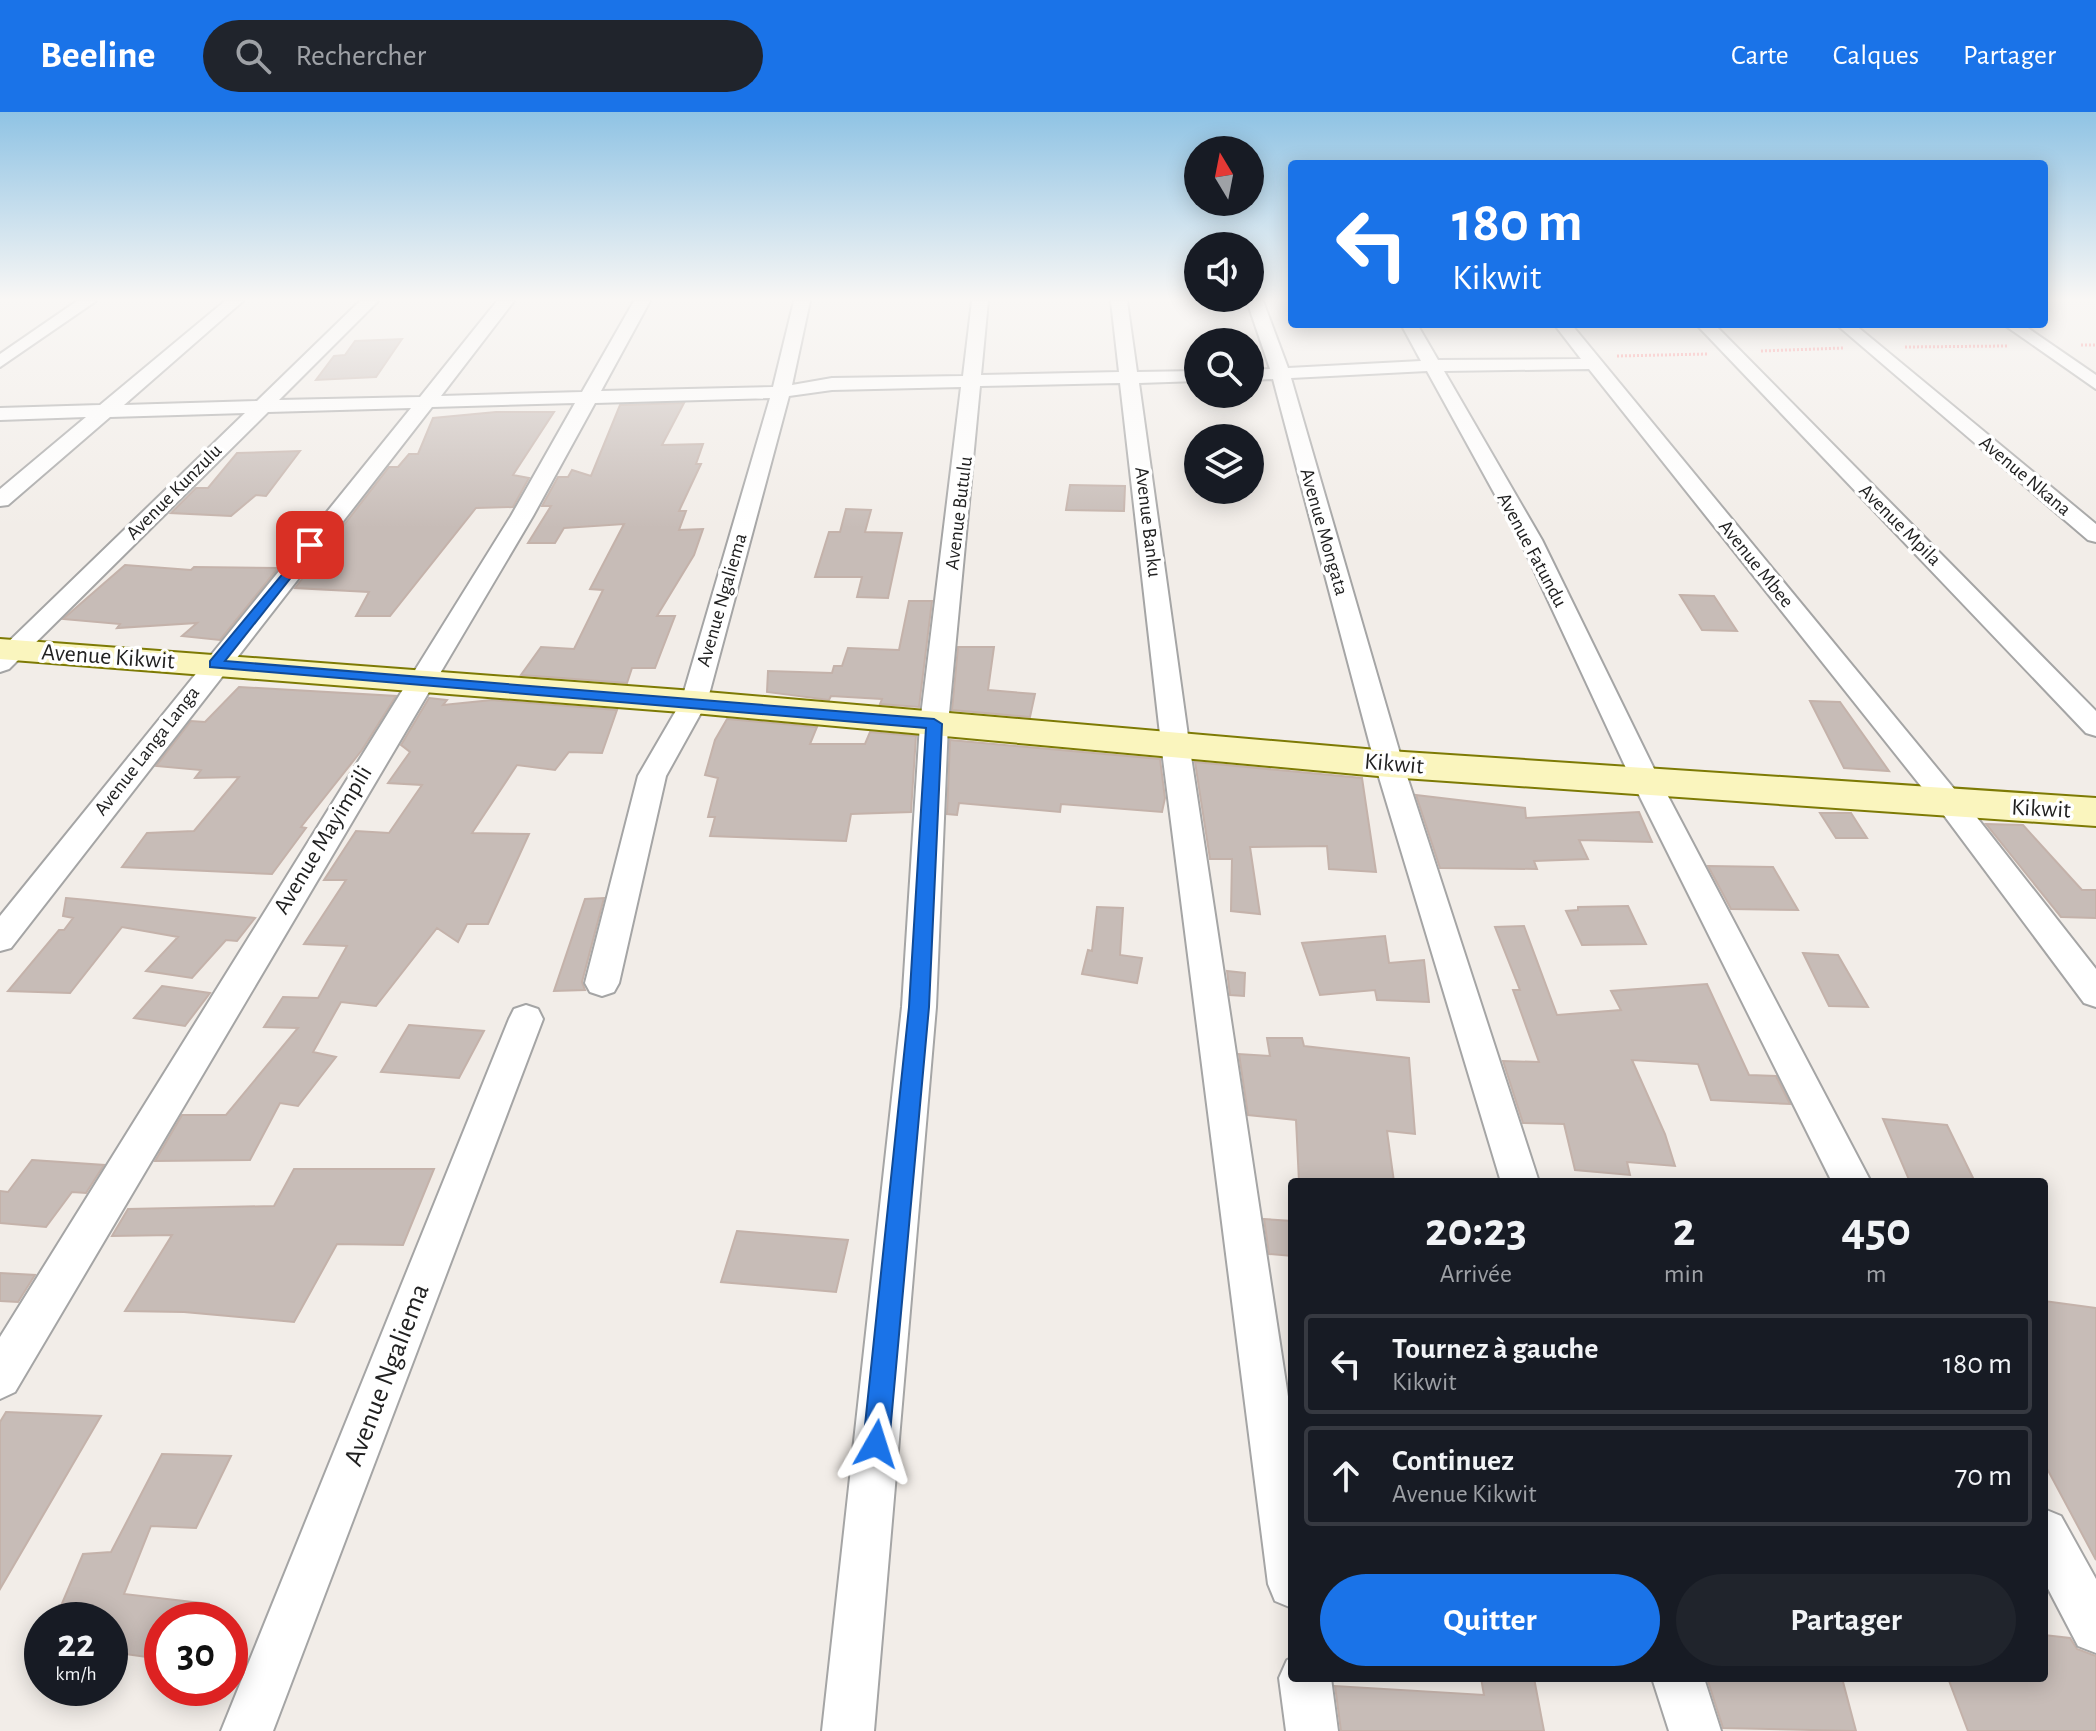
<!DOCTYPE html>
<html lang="fr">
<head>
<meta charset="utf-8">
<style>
	body { margin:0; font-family:"Alegreya Sans",sans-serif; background:#20242c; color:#f1f3f6; height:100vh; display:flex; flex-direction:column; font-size:30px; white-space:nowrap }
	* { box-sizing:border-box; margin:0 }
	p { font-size:26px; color:#9ea1a6 }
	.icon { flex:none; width:44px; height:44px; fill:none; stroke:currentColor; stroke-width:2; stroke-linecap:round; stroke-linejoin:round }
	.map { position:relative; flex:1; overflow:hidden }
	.sheet { position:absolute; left:1288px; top:1066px; width:760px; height:504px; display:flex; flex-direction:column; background:#171b24; border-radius:8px; box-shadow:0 4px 20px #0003 }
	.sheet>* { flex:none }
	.hud { position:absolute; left:1288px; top:48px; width:760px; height:168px; border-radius:8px; box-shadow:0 4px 20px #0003; background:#1a73e8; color:#fff; overflow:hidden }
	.needle { width:52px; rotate:350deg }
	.fabs { position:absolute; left:1184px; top:24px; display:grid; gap:16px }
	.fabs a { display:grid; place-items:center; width:80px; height:80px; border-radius:50%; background:#171b24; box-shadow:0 4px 20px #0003; font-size:40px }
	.speed { position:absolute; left:24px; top:1490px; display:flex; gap:16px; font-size:40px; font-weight:700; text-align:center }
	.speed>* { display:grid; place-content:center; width:104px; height:104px; border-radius:50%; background:#171b24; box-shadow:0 4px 20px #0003; line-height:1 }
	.speed small { font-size:20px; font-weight:400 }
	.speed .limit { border:12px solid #d22; background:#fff; color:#111 }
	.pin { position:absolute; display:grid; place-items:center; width:68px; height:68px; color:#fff; margin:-34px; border-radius:16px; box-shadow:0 4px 12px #0006 }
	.me { position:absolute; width:88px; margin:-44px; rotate:6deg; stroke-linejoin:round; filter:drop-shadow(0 0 6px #0008) }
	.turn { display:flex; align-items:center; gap:28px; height:168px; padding:0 32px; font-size:36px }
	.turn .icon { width:104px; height:104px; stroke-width:2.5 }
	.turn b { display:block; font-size:56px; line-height:68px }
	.eta { display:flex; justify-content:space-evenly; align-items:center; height:136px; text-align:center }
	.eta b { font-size:48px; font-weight:700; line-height:56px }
	.button { display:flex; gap:16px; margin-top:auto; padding:16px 32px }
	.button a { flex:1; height:92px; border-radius:48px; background:#1a73e8; color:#fff; font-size:32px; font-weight:700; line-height:92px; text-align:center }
	.button a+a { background:#20242c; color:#f1f3f6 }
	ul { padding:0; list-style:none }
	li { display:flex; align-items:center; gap:24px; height:100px; margin:0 16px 12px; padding:0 16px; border:4px solid #363941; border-radius:8px }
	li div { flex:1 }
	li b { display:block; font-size:30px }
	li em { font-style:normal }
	header { display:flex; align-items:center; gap:48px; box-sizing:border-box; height:112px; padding:0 40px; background:#1a73e8; color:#fff }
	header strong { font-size:38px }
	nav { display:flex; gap:44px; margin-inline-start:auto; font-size:28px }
	.search { width:560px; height:72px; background:#20242c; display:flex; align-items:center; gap:20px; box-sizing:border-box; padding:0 28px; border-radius:44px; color:#9ea1a6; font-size:30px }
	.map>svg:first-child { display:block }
</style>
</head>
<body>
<header>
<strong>Beeline</strong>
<div class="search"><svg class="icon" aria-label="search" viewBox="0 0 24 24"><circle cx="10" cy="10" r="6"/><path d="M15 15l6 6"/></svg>Rechercher</div>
<nav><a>Carte</a><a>Calques</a><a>Partager</a></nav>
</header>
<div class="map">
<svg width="2096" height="1619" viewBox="0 0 2096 1619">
	<rect width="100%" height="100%" fill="#f2ede8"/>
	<path fill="#c7bcb7" stroke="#c4b2aa" stroke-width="2" d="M402,227l-26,38 -60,3 18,-24 11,-1 10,-14z
		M684,291l-22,42 41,-1 -7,20h5l-22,47h7l-7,19 24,-1 -9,26 -37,61h18l-20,52h-23l-5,15 -106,-8 20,-28 33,2 29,-59 -13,-1 34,-65 -60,4 -9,15h-27l23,-37h-9l16,-29h10l4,-7 19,6 29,-71z
		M496,300h58l-41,63 16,3 -16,29 -37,1 -86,108h-34l13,-24 -74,-4 94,-121h9l11,-13h9l15,-36z
		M300,339l-34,45 -10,-1 -25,21 -60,-3 25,-25h12l29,-35z
		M1070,373l55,1 -1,25 -58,-1z
		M846,397l25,1 -6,22 37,1 -14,65 -31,-1 5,-20h-47l14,-45h11z
		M125,453l66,5 3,-3 84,1 -58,72 -38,-4 15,-13 -80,5 3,-4 -57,-5z
		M1680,483l34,1 23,35 -35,-1z
		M909,489h23l-13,106 -39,-3 2,-5 -51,-3 -2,4 -62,-8 1,-21 64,2 2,-7h8l6,-18 51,2z
		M958,535h36l-6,43 47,4 -5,23 -78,-7z
		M239,575l157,9 -34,54 -61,77 5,1 -34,46 -150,-7 25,-34 47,-2 45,-54 -44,1 6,-8 -45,-4 35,-45 14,1z
		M429,586l18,2 -4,5 49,-5 125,10 -15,43 -33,-1 -14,18 -38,-5 -45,68 57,1 -41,90h-21l-9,18 -21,-14 -61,78 -35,-4 -28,50 23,5 -38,49 -18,-3 -30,57 -95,1 27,-46h44l72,-87 -34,-1 19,-30 35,1 29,-52 -43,-2 42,-64h-22l32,-49 33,2 33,-48 -34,-2 22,-31 -9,-7z
		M1810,589l30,1 49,69 -45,-3z
		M727,607l90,8 -7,17h55l5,-12 46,4 -5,76 -60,2 -5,27 -136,-5 5,-19h-7l10,-39 -13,-3 10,-35z
		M950,628l210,19 5,39 -3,14 -101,-8 -1,8 -101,-9 -2,12 -10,-1z
		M1195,650l167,16 14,94 -47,-3 -2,-23 -77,1 10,67 -29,-3 1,-52h-22z
		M1416,683l109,13 1,10 113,-6 13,30 -73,-2 9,19 -54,2 3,8 -97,-1z
		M1820,701h31l16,25h-31z
		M1986,712l37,1 59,65h14v28l-35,-1z
		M1708,754l65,1 25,43 -67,-1z
		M66,786l22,2 167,18 -18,23 -11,-1 -34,38 -46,-7 32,-34 -56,-10 -52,66 -62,-2 51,-61h5l9,-12 -10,-2z
		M604,786l-22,84 3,8 -31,1 31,-92z
		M1628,794l18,38 -64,1 -16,-34 12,-1v-3z
		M1097,795l26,1 -3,47 22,3 -5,25 -55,-9 6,-24 4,1z
		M1524,814l33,89 64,-5 -10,-19 96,-7 42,91 27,1 14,28 -79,-4 -13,-36 -66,-4 33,74 10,32 -48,-4 3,13 -55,-5 -11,-46 -41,-1 -20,-62 36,1 -26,-72h7l-25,-63z
		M1385,824l4,27 35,-3 5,42 -52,-2 -2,-10 -55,5 -18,-52z
		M1803,841l35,2 30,52 -39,-1z
		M1227,859l18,2 -1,23 -14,-1z
		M162,874l48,7 -25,33 -51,-8z
		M409,913l75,6 -25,47 -78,-6z
		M1267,926h35l2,8 105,12 6,76 -28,-3 7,51h-95l-3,-62 -48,-5 -9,-61 31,2z
		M1883,1007l64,6 28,57h-65z
		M32,1048l72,5 -18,28 -14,-1 -26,35 -46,-4v-32l8,1z
		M294,1057h140l-31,76 -66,-1 -43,78 -110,-10 -59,-1 47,-76 -60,1 16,-27 146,-3z
		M1264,1107l28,2v35l-23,-2z
		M737,1119l111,9 -12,52 -115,-10z
		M0,1161l35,2 -17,27 -18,-1z
		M2044,1189l52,7v252l-52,-97z
		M6,1300l95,4 -101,173v-167z
		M162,1342l69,2 -35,72 -45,-2 -27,68 85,10 -1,16h-46v39l-52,-7v-32h-55l28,-66 28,-2z
		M2044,1523l26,3 7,11 19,7v75h-128l-20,-53h96z
		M1481,1566h53l10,53h-203l-6,-45 149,9z
		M1707,1566h135l14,53 -133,-3z"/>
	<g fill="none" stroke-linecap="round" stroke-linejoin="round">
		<g stroke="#a5a5a5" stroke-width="4">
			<path id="minor" d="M77,189h19l-96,66v-13z
				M225,189h18l-119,104 133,-4 103,-100h18l-99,99 141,-3 77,-96h17l-73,95 141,-4 52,-91h16l-49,90 172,-4 21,-86h16l-18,84 40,-7 131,-2 9,-75h16l-7,74 138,-3 -8,-71h16l10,71 61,-1v10l-59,2 50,360 103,680v185l-17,-7 -7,-17 -107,-841 -41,-360 -140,3 -32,338 -12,283 -62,724h-52l80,-724 18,-283 41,-337 -129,3 -43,6 -82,306 -41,74 -47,207 -5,9 -12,4 -12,-4 -5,-9 53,-207 43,-74 89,-304 -175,5 -62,113 -518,876 -15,7v-62l511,-821 64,-113 -143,4 -421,541 -11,3v-35l411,-508 -143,4 -259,257 -9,3v-22l245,-237 -135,4 -102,88 -8,1v-17l86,-72 -86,3v-12l100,-3z
				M1247,189h16l25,67 133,-7 -20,-37h16l21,36 143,-1 -27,-35h17l389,472 136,173v38l-12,-4 -144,-193 -351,-441 -145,2 98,169 118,241 211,401h-39l-200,-401 -112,-241 -93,-169 -136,7 112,386 136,418h-38l-126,-418 -102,-385 -23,1v-10l20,-1z
				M1696,212h18l382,387v25l-10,-3z
				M1836,212h18l242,200v18l-8,-2z
				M2003,212h19l74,51v14z
				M526,893l12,4 5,10 -270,712h-52l288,-712 5,-10z
				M2044,1397l17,7 35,63v74l-18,-7 -34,-65z
				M1292,1546v20h39l7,53h-52l-7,-53 8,-18z
				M1652,1566h52l17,53h-52z"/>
		</g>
		<g stroke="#7d7a04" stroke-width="4">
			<path id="secondary" d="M0,527l694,52 695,60 707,47v28l-707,-49 -695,-64 -694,-54z"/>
		</g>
		<path stroke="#fb7074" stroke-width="3" stroke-dasharray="2 2" stroke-linecap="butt" d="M2081,233h15
			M1905,235l102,-1
			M1761,239l82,-3
			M1617,244l90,-2"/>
		<use href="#minor" fill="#fff" fill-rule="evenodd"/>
		<use href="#secondary" fill="#faf5be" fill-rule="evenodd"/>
	</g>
	<linearGradient id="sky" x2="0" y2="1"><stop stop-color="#8fc3e4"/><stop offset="0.45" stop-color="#f9f7f5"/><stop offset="1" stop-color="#f9f7f5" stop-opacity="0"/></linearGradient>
	<rect width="2096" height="416" fill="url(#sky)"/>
	<path fill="#1a73e8" stroke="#114b97" stroke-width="2" d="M310,429l6,4 -1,2 -90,114 709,58 8,5 -13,283 -40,437 -4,9 -9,3 -9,-3 -4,-9 46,-437 17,-279 -716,-61v-6z"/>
	<g text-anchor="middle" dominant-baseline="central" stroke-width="7" stroke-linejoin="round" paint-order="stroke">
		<g font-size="20" fill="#212121" stroke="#fff">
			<text transform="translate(2025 364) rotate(40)">Avenue Nkana</text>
			<text transform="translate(174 380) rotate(-45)">Avenue Kunzulu</text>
			<text transform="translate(959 401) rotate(-83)">Avenue Butulu</text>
			<text transform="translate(1148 410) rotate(83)">Avenue Banku</text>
			<text transform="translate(1900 413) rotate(45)">Avenue Mpila</text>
			<text transform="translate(1324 420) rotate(74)">Avenue Mongata</text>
			<text transform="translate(1532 438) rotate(62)">Avenue Fatundu</text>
			<text transform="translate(1756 452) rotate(51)">Avenue Mbee</text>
			<text transform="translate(722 488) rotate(-74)">Avenue Ngaliema</text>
			<text transform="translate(147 639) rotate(-52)">Avenue Langa Langa</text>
		</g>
		<g font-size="24" fill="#212121" stroke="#fff">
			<text transform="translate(108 545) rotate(4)">Avenue Kikwit</text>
			<text transform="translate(1394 652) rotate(5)">Kikwit</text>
			<text transform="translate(2041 697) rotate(3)">Kikwit</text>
			<text transform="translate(323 728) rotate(-59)">Avenue Mayimpili</text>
		</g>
		<g font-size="28" fill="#212121" stroke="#fff">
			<text transform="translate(387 1263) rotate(-69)">Avenue Ngaliema</text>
		</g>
	</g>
</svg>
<div class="fabs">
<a><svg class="needle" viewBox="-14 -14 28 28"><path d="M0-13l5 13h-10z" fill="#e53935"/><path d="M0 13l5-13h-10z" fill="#9ea1a6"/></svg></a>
<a><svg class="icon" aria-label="sound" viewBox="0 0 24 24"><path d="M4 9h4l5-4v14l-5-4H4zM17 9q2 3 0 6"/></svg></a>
<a><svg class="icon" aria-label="search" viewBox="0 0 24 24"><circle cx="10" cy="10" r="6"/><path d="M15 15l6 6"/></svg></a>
<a><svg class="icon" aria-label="layers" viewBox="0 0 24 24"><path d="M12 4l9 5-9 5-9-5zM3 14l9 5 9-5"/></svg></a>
</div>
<div class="speed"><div>22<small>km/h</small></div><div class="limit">30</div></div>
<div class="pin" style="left:310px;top:433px;background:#d93025"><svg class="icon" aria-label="arrive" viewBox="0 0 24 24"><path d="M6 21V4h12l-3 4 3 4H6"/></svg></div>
<svg class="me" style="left:876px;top:1332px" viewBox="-20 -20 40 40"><path d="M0-17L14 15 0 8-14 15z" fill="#1a73e8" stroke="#fff" stroke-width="4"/></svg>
<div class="hud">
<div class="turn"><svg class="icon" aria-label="left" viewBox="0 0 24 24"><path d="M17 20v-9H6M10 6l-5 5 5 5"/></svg><div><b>180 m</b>Kikwit</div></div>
</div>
<section class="sheet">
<div class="eta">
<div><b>20:23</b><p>Arrivée</p></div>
<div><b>2</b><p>min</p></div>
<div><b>450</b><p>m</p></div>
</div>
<ul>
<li><svg class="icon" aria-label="left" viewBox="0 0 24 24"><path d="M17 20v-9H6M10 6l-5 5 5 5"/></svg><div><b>Tournez à gauche</b><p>Kikwit</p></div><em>180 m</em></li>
<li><svg class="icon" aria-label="ahead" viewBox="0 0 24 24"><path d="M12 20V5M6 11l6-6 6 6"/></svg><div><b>Continuez</b><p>Avenue Kikwit</p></div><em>70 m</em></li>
</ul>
<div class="button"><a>Quitter</a><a>Partager</a></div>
</section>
</div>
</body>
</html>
